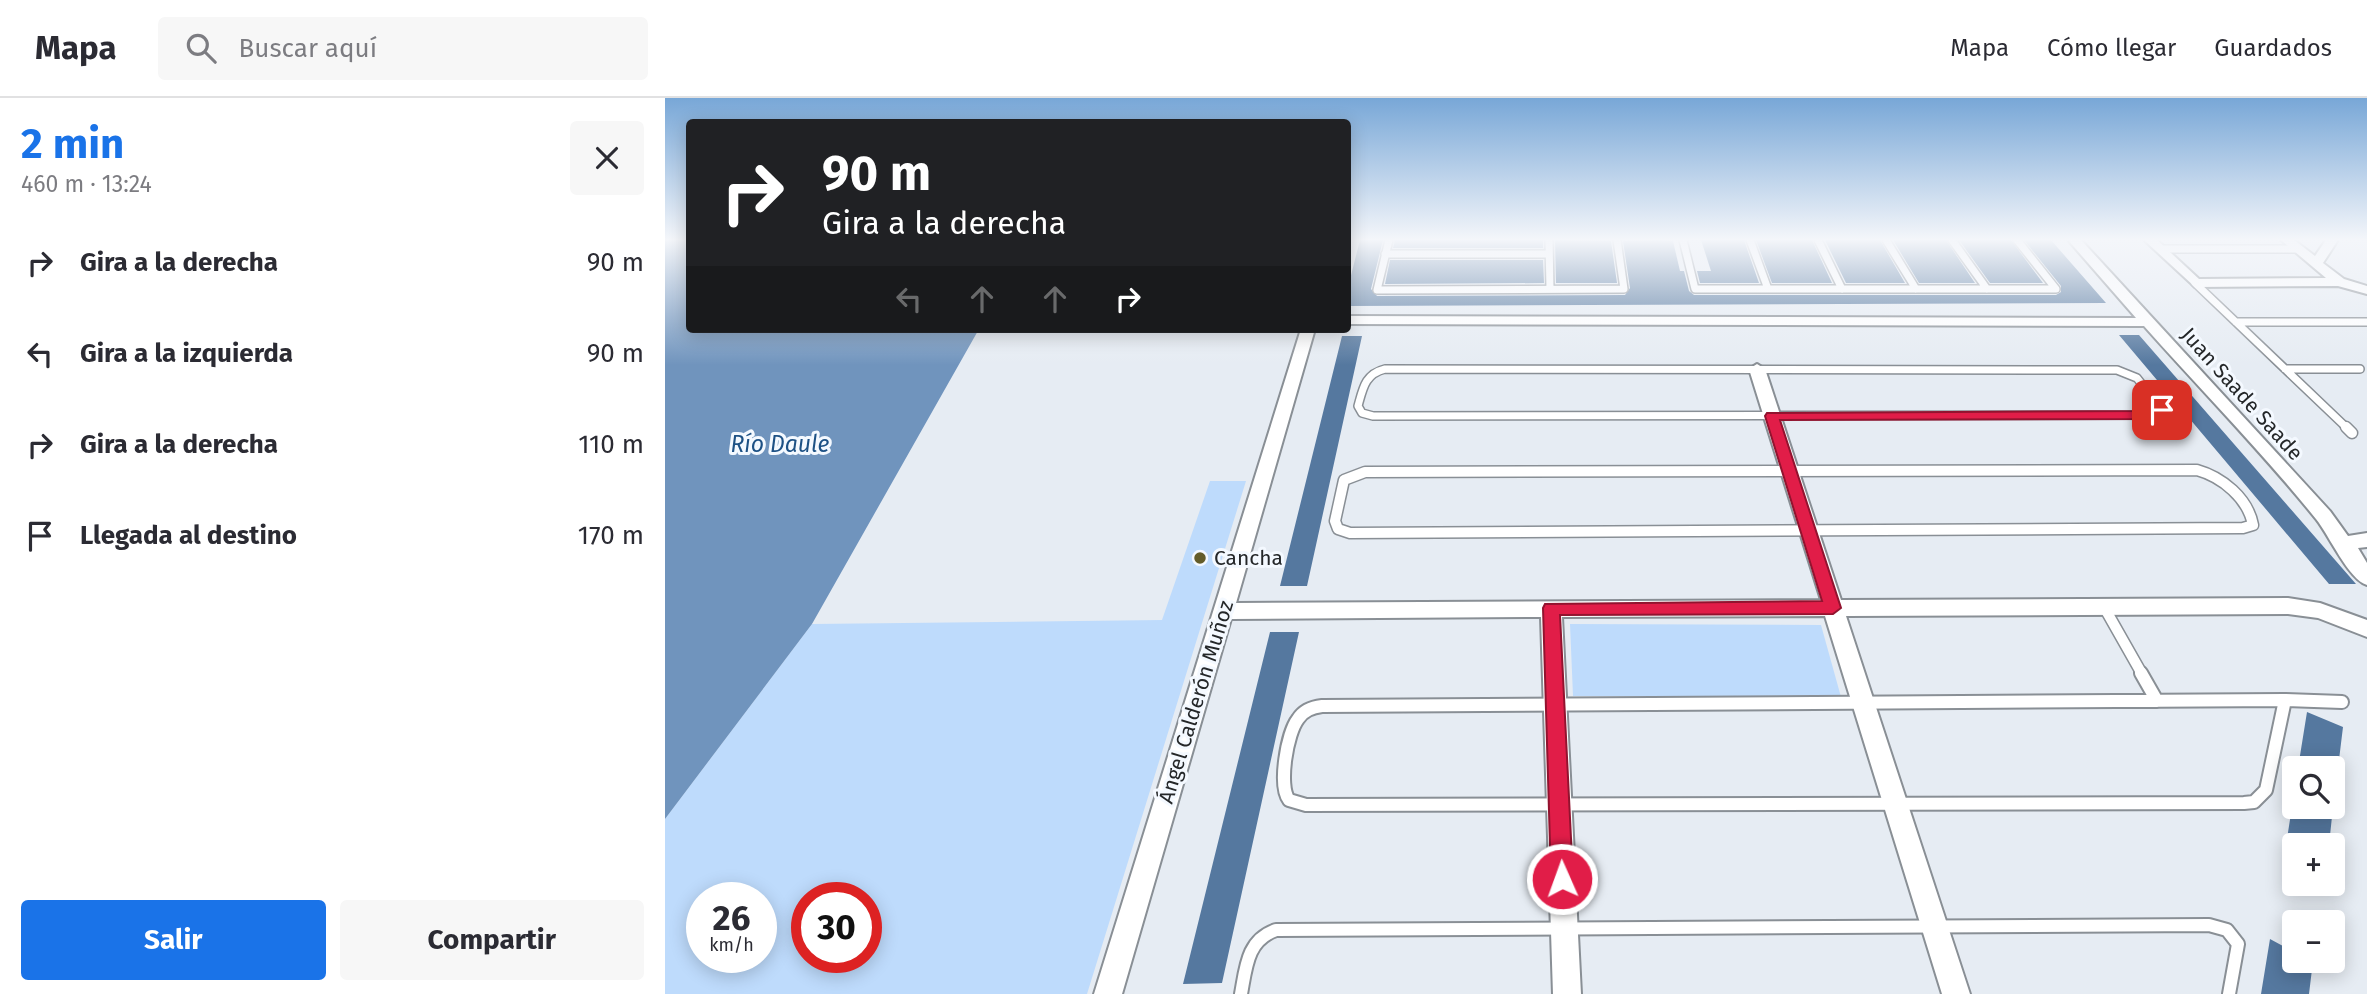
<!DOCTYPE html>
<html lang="es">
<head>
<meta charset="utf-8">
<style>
	body { margin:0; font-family:"Fira Sans",sans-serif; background:#f7f7f7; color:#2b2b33; height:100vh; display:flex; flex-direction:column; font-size:26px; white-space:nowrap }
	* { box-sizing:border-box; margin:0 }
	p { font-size:23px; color:#7c7c81 }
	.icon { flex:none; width:38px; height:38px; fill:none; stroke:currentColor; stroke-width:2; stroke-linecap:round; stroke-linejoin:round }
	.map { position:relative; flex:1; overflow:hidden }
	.sheet { display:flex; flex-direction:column; background:#fff; width:665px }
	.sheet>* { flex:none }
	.banner { position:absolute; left:21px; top:21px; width:665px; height:214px; border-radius:7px; box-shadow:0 4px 18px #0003; background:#202124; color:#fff; overflow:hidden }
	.buttons { position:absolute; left:1617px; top:658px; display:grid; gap:14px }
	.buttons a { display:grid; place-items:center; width:63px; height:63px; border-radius:7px; background:#fff; box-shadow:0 4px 18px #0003; font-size:35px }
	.speed { position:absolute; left:21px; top:784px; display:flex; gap:14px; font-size:35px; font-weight:700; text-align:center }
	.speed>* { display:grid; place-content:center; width:91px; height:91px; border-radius:50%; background:#fff; box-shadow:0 4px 18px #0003; line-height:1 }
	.speed small { font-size:18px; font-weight:400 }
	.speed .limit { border:10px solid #d22; background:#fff; color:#111 }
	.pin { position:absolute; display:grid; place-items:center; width:60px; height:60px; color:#fff; margin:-30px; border-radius:14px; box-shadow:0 4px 10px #0006 }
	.me { position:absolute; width:77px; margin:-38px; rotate:358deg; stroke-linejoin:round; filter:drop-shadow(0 0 5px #0008) }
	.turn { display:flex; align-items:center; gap:24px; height:147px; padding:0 21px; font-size:32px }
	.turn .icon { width:91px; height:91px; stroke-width:2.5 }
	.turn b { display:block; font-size:49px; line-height:60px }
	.lanes { display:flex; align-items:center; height:66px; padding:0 21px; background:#0003; justify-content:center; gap:35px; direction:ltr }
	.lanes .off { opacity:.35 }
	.round { display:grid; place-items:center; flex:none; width:74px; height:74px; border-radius:7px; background:#f7f7f7 }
	.headline { display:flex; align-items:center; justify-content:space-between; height:119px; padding:0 21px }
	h1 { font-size:42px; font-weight:700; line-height:52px; color:#1a73e8 }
	.action { display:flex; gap:14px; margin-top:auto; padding:14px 21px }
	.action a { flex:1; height:80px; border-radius:7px; background:#1a73e8; color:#fff; font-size:28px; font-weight:700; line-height:80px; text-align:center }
	.action a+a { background:#f7f7f7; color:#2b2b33 }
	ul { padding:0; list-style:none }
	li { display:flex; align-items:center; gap:21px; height:91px; padding:0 21px }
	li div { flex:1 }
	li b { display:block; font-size:26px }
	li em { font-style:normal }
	header { display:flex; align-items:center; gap:42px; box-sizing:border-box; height:98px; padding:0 35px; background:#fff; border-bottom:2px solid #e1e1e2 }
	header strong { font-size:33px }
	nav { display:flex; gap:38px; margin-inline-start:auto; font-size:24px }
	.search { width:490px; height:63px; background:#f7f7f7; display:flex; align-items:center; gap:18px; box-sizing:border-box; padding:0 24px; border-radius:7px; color:#7c7c81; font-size:26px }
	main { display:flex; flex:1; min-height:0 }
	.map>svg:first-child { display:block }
</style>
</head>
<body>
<header>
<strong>Mapa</strong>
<div class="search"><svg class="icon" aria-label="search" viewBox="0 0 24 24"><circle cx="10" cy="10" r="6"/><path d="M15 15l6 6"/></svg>Buscar aquí</div>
<nav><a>Mapa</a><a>Cómo llegar</a><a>Guardados</a></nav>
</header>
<main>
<section class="sheet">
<div class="headline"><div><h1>2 min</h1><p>460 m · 13:24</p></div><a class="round"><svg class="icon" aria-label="close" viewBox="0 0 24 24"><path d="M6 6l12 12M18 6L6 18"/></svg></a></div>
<ul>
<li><svg class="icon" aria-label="right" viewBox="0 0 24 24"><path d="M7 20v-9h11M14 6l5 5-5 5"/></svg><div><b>Gira a la derecha</b></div><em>90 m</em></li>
<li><svg class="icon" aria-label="left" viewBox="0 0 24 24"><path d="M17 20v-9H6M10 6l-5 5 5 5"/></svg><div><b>Gira a la izquierda</b></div><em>90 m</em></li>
<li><svg class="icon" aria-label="right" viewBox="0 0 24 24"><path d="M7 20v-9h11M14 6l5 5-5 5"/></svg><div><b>Gira a la derecha</b></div><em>110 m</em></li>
<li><svg class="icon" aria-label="arrive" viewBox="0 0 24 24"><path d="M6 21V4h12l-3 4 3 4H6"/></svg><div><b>Llegada al destino</b></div><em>170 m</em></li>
</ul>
<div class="action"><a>Salir</a><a>Compartir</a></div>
</section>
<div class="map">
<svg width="1702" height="896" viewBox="0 0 1702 896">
	<rect width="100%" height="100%" fill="#e6ecf3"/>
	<path fill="#bedbfc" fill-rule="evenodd" d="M545,383h36l-159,513h-422v-175l147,-195 350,-4zM37,800h59v59h-59zM142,800h59v59h-59z
		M905,526l251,1 20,72 -268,-1z"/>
	<path fill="#7094bd" d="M0,142h24v89h290l-167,295 -147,195z"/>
	<path fill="#55789f" d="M695,142h23l-12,49 6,7 248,-1 5,-7 -7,-47 38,-1 12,1 7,30h4l5,20 5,4h362l5,-3v-6l-37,-46h27l55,63 -759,3v-15z
		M730,142h148v8h-150z
		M890,142l56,1 6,42h-61z
		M1036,142h43l15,43h-59l-3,-12h14z
		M1091,142h56l20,43h-60z
		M1160,142h55l25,43h-59z
		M1228,142h53l29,43h-56z
		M1294,142h52l32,43h-53z
		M725,162h153l1,23 -159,1z
		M1454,237h20l217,249h-27z
		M677,238h20l-55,250h-27z
		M605,534h29l-77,351 -39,1z
		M1642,614l36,15 -5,41h-40z
		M1627,709h41l-4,38h-43z
		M1605,841l24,13v9h19l-4,33h-48z"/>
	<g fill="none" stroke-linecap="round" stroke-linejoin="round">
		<g stroke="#898f95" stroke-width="10">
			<path id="service-far2" d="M724,142l-12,50 247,-1 -7,-49
				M884,142l1,49
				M1018,142l12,49h361l-39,-49
				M1085,142l18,49
				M1153,142l24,49
				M1221,142l30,49
				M1287,142l35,49
				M1495,151h138
				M720,156h164
				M1530,185l153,146
				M1571,224h130
				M720,271l732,1 20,8 25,32 -11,5 -778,1 -11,-3 -4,-7c5,-18 7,-32 27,-37z
				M1620,271h75"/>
		</g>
		<g stroke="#898f95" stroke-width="13">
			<path id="service-far1" d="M1681,329l6,6
				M1532,372c25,7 51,28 56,55l-10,3 -893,5 -12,-4 -3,-8 9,-41 21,-8z
				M1439,509l38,67"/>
		</g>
		<g stroke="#898f95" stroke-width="16">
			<path id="service" d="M1476,575l16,28
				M1620,602l57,2
				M1620,602l-19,90 -12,12 -10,1 -938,2 -17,-5c-11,-14 -2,-67 9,-81 5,-8 15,-12 24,-13z
				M576,896c5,-27 6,-54 35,-64l933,-5 18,5 11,14 -9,50"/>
		</g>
		<g stroke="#898f95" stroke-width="4">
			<path id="minor" d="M1403,142h13l249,271 18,25 19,-3v14l-9,1 9,15v22c-18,-5 -38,-50 -51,-66 -54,-67 -115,-129 -172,-193l-797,-2v-8l789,2z
				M1479,142h13l42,39 127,-1 -45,-38h13l21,16 11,-16h12l-15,23 21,16 23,7v8l-29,-8 -143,1z
				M636,231h14l-79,274 585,-3 -72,-231 8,-5 8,5 76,231 447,-2 32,5 47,17v17l-49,-19 -30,-4 -442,2 124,378h-28l-117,-378 -263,1 19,377h-28l-12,-377 -310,2 -109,375h-28z"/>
		</g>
		<use href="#service-far2" stroke="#fff" stroke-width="7"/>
		<use href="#service-far1" stroke="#fff" stroke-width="10"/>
		<use href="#service" stroke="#fff" stroke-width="12"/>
		<use href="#minor" fill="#fff" fill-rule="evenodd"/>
	</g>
	<linearGradient id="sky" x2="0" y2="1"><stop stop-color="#78a7d7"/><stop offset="0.53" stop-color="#f4f6fa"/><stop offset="1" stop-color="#f4f6fa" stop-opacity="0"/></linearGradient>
	<rect width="1702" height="267" fill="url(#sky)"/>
	<path fill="#e11d48" stroke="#92132f" stroke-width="2" d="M1497,308l5,1v6l-16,6 -371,1 61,188 -8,6 -273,1 13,264 -3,8 -8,3 -8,-3 -3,-8 -8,-271 2,-4 277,-3 -57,-185 2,-3 381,-2z"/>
	<circle fill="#635c29" stroke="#f4f9ff" stroke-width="2.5" cx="535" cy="460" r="7"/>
	<g text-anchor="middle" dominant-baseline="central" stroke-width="6" stroke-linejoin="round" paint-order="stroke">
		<g font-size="21" fill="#242729" stroke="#f4f9ff">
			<text transform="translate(1577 296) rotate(48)">Juan Saade Saade</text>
			<text transform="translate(531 604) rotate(-73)">Ángel Calderón Muñoz</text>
		</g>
		<g font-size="21" fill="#242729" stroke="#f4f9ff" text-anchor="start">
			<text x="549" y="460">Cancha</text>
		</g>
		<g font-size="23" font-style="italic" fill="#1d5185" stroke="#f4f9ff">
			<text x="115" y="346">Río Daule</text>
		</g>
	</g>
</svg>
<div class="buttons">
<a><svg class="icon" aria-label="search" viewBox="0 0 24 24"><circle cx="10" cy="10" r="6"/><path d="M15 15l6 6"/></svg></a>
<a>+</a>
<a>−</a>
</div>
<div class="speed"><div>26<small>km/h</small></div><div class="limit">30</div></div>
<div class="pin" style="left:1497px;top:312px;background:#d93025"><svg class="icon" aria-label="arrive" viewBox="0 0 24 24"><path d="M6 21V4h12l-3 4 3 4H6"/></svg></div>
<svg class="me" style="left:897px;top:781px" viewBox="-20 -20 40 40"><circle r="17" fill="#e11d48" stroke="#fff" stroke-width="3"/><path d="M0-11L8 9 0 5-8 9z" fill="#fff"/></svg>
<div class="banner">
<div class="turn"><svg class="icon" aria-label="right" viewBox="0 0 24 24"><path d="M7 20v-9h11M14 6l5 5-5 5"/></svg><div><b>90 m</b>Gira a la derecha</div></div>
<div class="lanes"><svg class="icon off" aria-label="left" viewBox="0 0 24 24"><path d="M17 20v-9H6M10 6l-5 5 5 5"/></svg><svg class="icon off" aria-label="ahead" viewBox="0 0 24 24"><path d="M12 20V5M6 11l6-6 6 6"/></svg><svg class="icon off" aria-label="ahead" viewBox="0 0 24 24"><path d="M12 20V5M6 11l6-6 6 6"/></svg><svg class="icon" aria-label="right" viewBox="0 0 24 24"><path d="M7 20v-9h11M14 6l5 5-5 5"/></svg></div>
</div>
</div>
</main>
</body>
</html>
